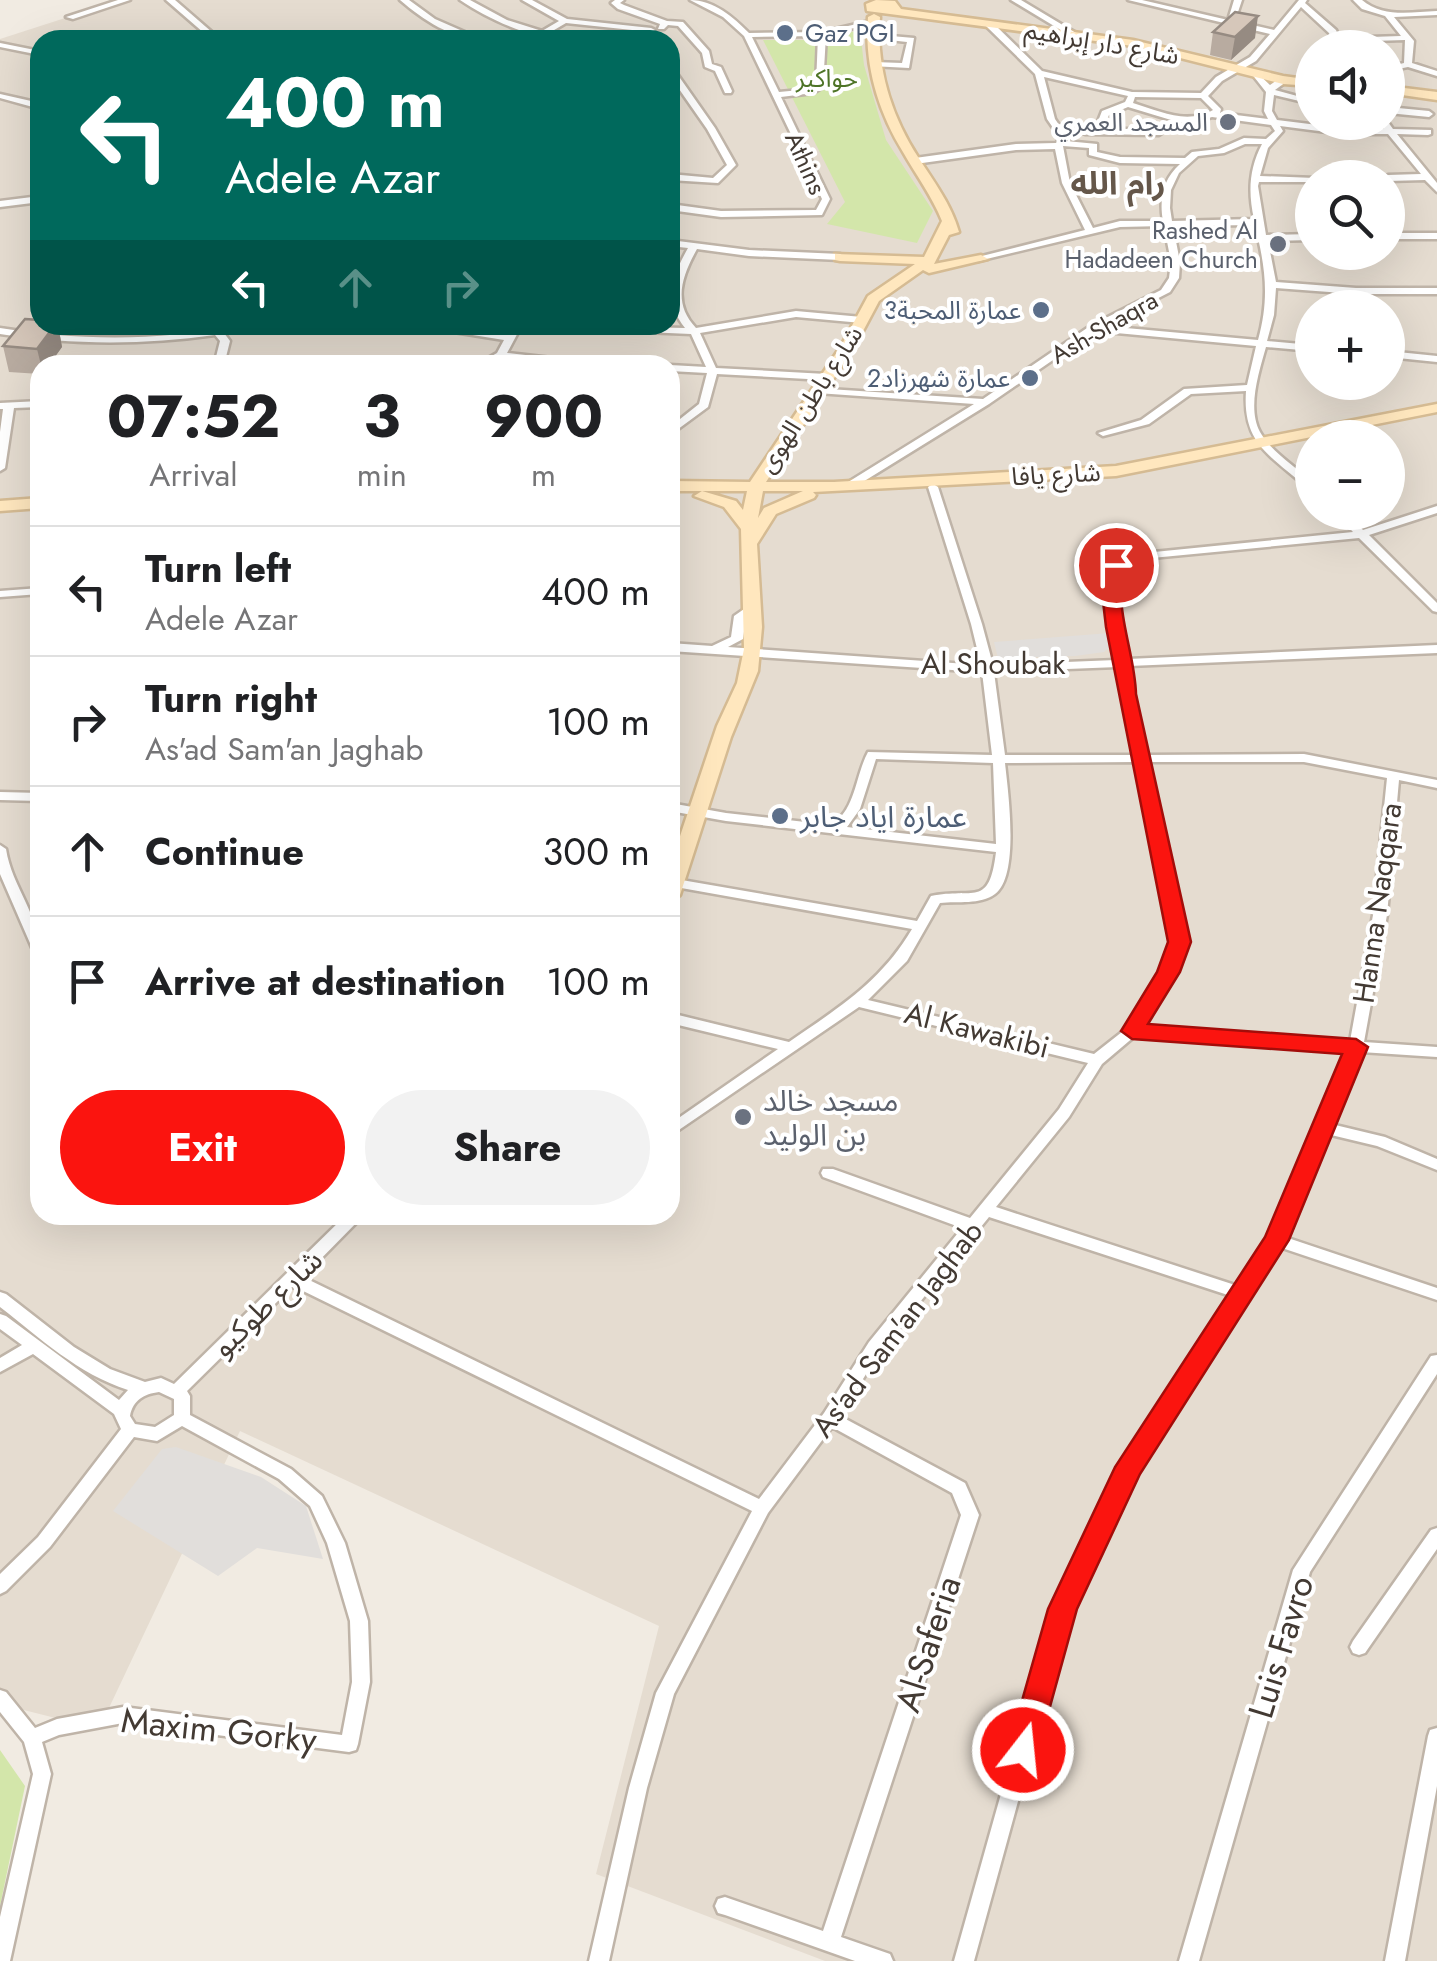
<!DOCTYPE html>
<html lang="en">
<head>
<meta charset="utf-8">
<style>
	body { margin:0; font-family:Jost,"Noto Sans Arabic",sans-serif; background:#f2f2f2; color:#202124; height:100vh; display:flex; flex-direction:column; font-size:38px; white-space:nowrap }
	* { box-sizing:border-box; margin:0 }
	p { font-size:32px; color:#757577 }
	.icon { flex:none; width:55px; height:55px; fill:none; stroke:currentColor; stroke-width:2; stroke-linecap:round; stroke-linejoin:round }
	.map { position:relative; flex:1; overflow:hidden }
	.sheet { position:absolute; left:30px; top:355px; width:650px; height:870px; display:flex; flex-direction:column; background:#fff; border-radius:30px; box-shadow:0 10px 40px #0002 }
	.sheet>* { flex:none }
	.banner { position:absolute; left:30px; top:30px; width:650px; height:305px; border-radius:30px; box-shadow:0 10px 40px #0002; background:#00695c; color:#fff; overflow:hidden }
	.fabs { position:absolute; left:1295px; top:30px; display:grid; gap:20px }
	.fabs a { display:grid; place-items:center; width:110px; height:110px; border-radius:50%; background:#fff; box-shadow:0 10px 40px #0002; font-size:50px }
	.pin { position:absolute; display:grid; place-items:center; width:85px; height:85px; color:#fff; margin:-42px; border:5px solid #fff; border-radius:50%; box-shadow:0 2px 10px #0007 }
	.me { position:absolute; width:110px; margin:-55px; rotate:16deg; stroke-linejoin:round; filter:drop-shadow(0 0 8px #0008) }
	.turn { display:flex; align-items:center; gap:35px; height:210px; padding:0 30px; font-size:45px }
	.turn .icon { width:130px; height:130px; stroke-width:2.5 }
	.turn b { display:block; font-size:70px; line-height:85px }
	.lanes { display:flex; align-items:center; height:95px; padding:0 30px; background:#0003; justify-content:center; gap:50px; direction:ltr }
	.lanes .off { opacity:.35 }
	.eta { display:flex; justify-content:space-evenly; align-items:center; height:170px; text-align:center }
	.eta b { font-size:60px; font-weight:700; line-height:70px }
	.cta { display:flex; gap:20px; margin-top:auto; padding:20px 30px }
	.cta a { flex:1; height:115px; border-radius:60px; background:#fb140f; color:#fff; font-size:40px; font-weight:700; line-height:115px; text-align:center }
	.cta a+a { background:#f2f2f2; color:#202124 }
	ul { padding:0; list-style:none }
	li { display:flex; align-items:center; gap:30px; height:130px; padding:0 30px; border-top:2px solid #e0e0e0 }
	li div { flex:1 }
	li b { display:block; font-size:38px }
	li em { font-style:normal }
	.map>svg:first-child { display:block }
</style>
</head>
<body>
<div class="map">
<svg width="1437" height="1961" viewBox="0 0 1437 1961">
	<rect width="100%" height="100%" fill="#f1ebe2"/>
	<path fill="#e5dcd0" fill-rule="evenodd" d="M121,0h1316v1961h-612l-229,-87 63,-248 -419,-195 -141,298 -99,-25v-1665zM40,40h630v285h-630zM1312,48h76v74h-76zM1312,178h76v74h-76zM1312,308h76v74h-76zM40,365h630v850h-630zM1312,438h76v74h-76z"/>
	<path fill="#d3e6aa" d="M860,30l4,35 22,75 47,71 -16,32 -90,-19 18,-22 -82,-162h52z
		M0,1750l25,36 -25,120z"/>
	<path fill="#e1dedb" d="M1110,633v13l-6,6 -29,4 -77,2 -4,-16z
		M176,1447l85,30 45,29 17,53 -66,-11 -39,28 -105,-65 49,-62z"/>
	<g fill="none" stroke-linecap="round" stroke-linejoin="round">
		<g stroke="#bfb4a8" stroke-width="5">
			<path id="street" d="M118,0h12l-57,19 -7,-2z
				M166,0h9l46,40h-9z
				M400,0h9l26,19 48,21c-30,0 -61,-21 -83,-40z
				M460,0h10l37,20 35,11 17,-10 -37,-21h10l35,19 84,9 4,2 -4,2 -85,-9 -17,10 18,7c-34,0 -79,-21 -107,-40z
				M615,0h9l-4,3 4,2 43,16 16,1 26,29 3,13 9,3 11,24 -1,2h-6l-10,-22 -10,-4 -3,-14 -24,-27 -10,-1 -4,4h-6l2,-5 -42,-15 -7,-6z
				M690,0c24,0 43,17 59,33l73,-1 52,-12 4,2 -52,13 -3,52 -10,6 -32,4 49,102 -8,16 -101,2 -51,-7v-6l51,7 95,-1 6,-11 -78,-163 -21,-19zM818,36l-2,48 -5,5 -32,3 -27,-55z
				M1011,0h10l55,33 -7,2z
				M1128,0h14l86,20 6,-20h8l-7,21 39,9 25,-30h8l-2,3 31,27 3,8 62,-2 -16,-20 -23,-7 -9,-9h9c21,18 49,12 75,11v4l-43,2 20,24 -2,22 25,8v5l-29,-9 -20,4v-4l16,-4 1,-23 -65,2 2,6h-8l-5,-15 -28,-26 -45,54 -34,20 -14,15 13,13 -1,4 48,6 -4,-8 2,-19 -15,-19 4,-2 15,14 10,-7h6v4l-11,8 37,10v4l-38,-9 -2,16 5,9 65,8 42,1 -5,-7h9l5,7 38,1v4l-3,1 -31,-1 40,49v9l-12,-12 -37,1v-3h-4l4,-3 33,-1 -33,-40h-46l-62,-8 3,5 -15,17 -8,28 55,2h-3v4h-53l-1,4 8,49 46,-1v6l-44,1 8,41 80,6h81v6h-81l-80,-6 -2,27 -7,26 45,4v6l-46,-4c-7,25 -19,61 -6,85 11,20 36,35 52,50v8l-4,-1c-35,-33 -66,-43 -62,-98l-55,3 -42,30 -46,12 -5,-3 43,-13 43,-31 63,-4 9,-39 -161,-15 -106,73 -136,84h-8v-4l129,-80 -157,-11 -5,-3 1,-2 170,11 107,-73 71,-36 8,-12 2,-16 -7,-36 -44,1 -142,34v-4l107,-27 -23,-47 -7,-34 -39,1 -101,14 -4,-3 4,-3 101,-14 40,-1 4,-5 -13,-19 -12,-45 -49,-48v-4h6l50,49 90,21 69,1 15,-16 34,-20 20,-23zM1044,77l84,19 -3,6 -23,9 -7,18h-13v4l3,1 74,1 20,-13h17l16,-5 59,8 4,6 -9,8 -22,-1 -25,11 -27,3 -7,6 -65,-1 -23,-5v-8l-31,-3 2,-3 -13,-19zM1135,97l66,1 12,12c-27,15 -53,1 -80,-7zM1128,107l43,13 -14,9h-54l6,-14zM1245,144h17c-13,25 -14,48 -8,75l-82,2 -2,-13 1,-18 8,-17 19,-17 26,-3zM1063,146l26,2v7l31,8 60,1c-17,15 -21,35 -17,57h-43l-27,7 -23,-45zM1255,225c10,41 15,72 3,115l-154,-14 66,-34 9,-14 1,-16 -7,-36z
				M868,34l46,4 -5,30 -38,-2v-4h3l28,1 5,-21 -36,-4 -4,-2z
				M0,43l40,8v4l-40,-8z
				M670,68h3l42,60 21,37 -18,18 -48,-3v-6l43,4 14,-13 -20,-36 -37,-53z
				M0,94l40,9v6l-40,-11z
				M1388,107l41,4 4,3 -4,3 -41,-4z
				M40,196v6l-40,5v-6z
				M1388,233h49v6h-49z
				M670,240l79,10 91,4 5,3 -5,3 -91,-4 -52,-7c-15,27 -25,54 -1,79l100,-17 66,6 5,3 -5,3 -66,-6 -96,16 16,35 110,6 5,3 -5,3 -109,-6 -9,33 -38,28v-8l29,-23 8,-31 -37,-2v-6l36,2 -15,-33 -138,-6 -5,-3 137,3c-23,-29 -13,-51 3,-80l-18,-2z
				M234,325h17l-27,8 6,8 -6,24h-10l6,-24 -5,-6c-71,10 -144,10 -215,-1v-6c73,12 161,14 234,-3z
				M424,325h23l60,10 5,-10h10l-15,28 80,9 5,3c-28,0 -56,-6 -84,-6 -11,0 -20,6 -32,6l21,-12 7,-13 -75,-12z
				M1388,351l49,5v6l-49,-5z
				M40,401v6l-26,1 -9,60 -5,3v-39l3,-23h-3v-6z
				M933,484l5,3 44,137 11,41 123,-5c-6,-33 -13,-62 -6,-95l14,-10 229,-23 -19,-20h12l17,18 74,-24v7l-68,22 68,68v9l-4,-1 -74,-73 -228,22 -10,6 -3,31 10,62 309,-14v8l-308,13 17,89 158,-1 133,26v8l-38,-8 -12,135 -23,127 73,5v10l-76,-5 -30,72 54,13 52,22v11l-60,-24 -50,-12 -42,103 152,51v12l-158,-53 -144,224 -64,138 -97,352h-20l99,-352 70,-147 108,-166 -242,-79 -108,133 -41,66 125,67 14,32 -138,422 49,17 3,7h-38l-130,-46 -7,-2 -3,-7 3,-7 7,-2 98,34 138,-416 -9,-22 -120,-66 -64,86 -94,181 -27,94 -38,173h-20l40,-173 27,-95 96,-182 -459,-225 -106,105 3,5v19l101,54 31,27 23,47 23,78 2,61 -12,62 -2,6 -7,2 -226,-29 -64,12 -17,7 9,32 -41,187h-10v-44l33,-143 -9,-32 -24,-30v-22l6,2 29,36 22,-9 66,-12 219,28 10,-53 -2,-61 -23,-78 -17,-37 -31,-27 -97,-53 -25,15 -23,-4 -84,110 -44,44 -6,3v-20l38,-37 83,-108 -7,-15 -81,-60 -33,18v-14l22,-13 -22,-16v-15l6,2 113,84 9,-10c-50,-16 -88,-52 -128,-83v-15l6,2 68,53 36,22 35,13 16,-4 13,6 172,-169h18l-61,62 456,222 65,-86 45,-71 93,-114 -139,-51 -2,-4 2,-4h10l137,49 89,-109 29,-46 -229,-56 -189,129v-12l108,-75 -108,-26v-10l119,29c49,-34 92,-60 123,-113l-242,-43v-8l247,43 14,-25c43,-9 58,13 65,-44l-270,-31 -56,-10v-8l56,10 105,12c25,-15 24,-49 37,-73l124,3 -10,-83 -312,-21v-8l42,3 19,-9 3,-21 13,-9 6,3 -7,7 -3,22 -15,8 253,18 -10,-41 -43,-137zM1118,667l16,88h-129l-11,-83zM876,759l117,4 3,81 -149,-17 13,-18zM1135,762l37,180 -10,30 -35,56 -33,26 -226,-54 39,-39 33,-58c18,-2 40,2 55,-9 25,-18 13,-103 10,-131zM1148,762h156l83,16 -14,137 -23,126 -208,-14 34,-55 10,-30zM1135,1036l212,15 -78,187 -31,48 -242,-79 73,-90 33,-53zM159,1392l15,7v16l-19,12 -20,-3 -5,-8c3,-16 14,-22 29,-24z
				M40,588v6l-40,3v-6z
				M0,792l40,1v8l-40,-1z
				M0,845l6,4c6,39 34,65 34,106l-7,-5 -33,-76z
				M484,1215h23l-3,4h-17z
				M1437,1355v19l-127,198 -111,389h-20l114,-391 138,-214z
				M1437,1528v21l-72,104 -6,2 -6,-2 -3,-6 3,-6 78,-111z
				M1437,1728v58l-32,175h-20l43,-225 2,-6z"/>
		</g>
		<g stroke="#d5bb93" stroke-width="5">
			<path id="secondary" d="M876,0l19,1 6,8 232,31 150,36 29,4v6l-29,-2 -150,-38 -266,-35 -1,-7z
				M874,14l6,3c-4,50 11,98 38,140 16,25 33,47 41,75l-10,3 -15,29 47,-9 7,4 -59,14 -6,-3 -44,31 -24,45 -89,136h68l282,-16 321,-62v8l-321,64 -303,16 3,3 -2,3 -38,16 -19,30 5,83 -4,44 -27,66 -51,158 -10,6v-35l47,-140 20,-43 7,-34 -3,-120 -17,-22 -30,-11 8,-5 34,10 7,9 4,-19h-77v-10l80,1 91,-136 27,-50 47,-32 -75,-3 -5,-1v-6l89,3 18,-36c-10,-25 -26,-46 -39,-69 -25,-41 -39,-87 -35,-135zM763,491h40l-39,17 -6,10z
				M1388,86l49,6v8l-49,-7z
				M40,498v10l-40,3v-10z"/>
		</g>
		<use href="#street" fill="#fff" fill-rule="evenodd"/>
		<use href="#secondary" fill="#ffe7be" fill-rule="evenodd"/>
	</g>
	<path fill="#b8aba0" d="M1213,32l42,6 -24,22 -21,-5z
		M40,325h18l4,22 -13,18h-9v9l-31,-2 -6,-26z"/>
	<path fill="#968b82" d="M1258,16l-3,22 -24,22 4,-23z
		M1310,101h2v17l-5,1z
		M55,325h3l4,22 -13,18h-8l-4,-16z"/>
	<path fill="#d6c7ba" stroke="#968b82" stroke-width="2.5" d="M1235,12l23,4 -23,21 -22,-5z
		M25,319l15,1v5h15l-18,24 -34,-3z"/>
	<path fill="#fb140f" stroke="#a30d0a" stroke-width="2.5" d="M1116,559l9,6c-13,41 10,86 11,129l55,248 -11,30 -32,52 208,15 12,8 -79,193 -149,234 -63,135 -39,141 -4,10 -11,4 -11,-4 -4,-10 40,-141 67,-142 150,-230 77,-183 -210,-15 -11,-8 36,-59 11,-30 -62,-315 -5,-43 6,-19z"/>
	<g fill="#5c6f8a" stroke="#fff" stroke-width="4">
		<circle cx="785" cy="33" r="10"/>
		<circle cx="1041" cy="310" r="10"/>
		<circle cx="1030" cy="378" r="10"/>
		<circle cx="780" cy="816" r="10"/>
	</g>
	<g fill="#6b7280" stroke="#fff" stroke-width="4">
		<circle cx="1228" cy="122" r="10"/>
		<circle cx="1278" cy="244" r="10"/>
		<circle cx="743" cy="1117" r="10"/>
	</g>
	<g text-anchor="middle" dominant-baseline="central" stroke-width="8" stroke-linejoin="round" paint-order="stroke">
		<g font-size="25" fill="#4e5e75" stroke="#fff" text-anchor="end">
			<text x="805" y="33" text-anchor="start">Gaz PGI</text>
			<text x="1021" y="310">عمارة المحبة3</text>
			<text x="1010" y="378">عمارة شهرزاد2</text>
		</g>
		<g font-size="25" fill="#433a33" stroke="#fff">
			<text transform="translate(1102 42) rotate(10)">شارع دار إبراهيم</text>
			<text transform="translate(806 163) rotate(66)">Athins</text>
			<text transform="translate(1104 327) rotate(-30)">Ash-Shaqra</text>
			<text transform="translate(810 399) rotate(-57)">شارع باطن الهوى</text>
			<text transform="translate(1056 474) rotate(-3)">شارع يافا</text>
		</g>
		<g font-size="25" fill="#4e7427" stroke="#fff">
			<text x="827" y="78">حواكير</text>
		</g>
		<g font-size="25" fill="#5b616d" stroke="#fff" text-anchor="end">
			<text x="1208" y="122">المسجد العمري</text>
			<text x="1258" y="230">Rashed Al<tspan x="1258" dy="29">Hadadeen Church</tspan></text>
		</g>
		<g font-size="30" fill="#433a33" stroke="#fff">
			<text x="993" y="663">Al Shoubak</text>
			<text transform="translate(1377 903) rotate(-82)">Hanna Naqqara</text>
			<text transform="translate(977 1030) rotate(14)">Al Kawakibi</text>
			<text transform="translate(267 1303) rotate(-44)">شارع طوكيو</text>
			<text transform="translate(897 1329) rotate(-53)">As'ad Sam'an Jaghab</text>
		</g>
		<g font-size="30" fill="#4e5e75" stroke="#fff" text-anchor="start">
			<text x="800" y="816">عمارة اياد جابر</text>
		</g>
		<g font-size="30" fill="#5b616d" stroke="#fff" text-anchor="start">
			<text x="763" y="1100">مسجد خالد<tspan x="763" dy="34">بن الوليد</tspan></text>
		</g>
		<g font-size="32" font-weight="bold" fill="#65574a" stroke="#fff">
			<text x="1118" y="183">رام الله</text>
		</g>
		<g font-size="35" fill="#433a33" stroke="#fff">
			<text transform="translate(928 1644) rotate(-72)">Al-Saferia</text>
			<text transform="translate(1281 1647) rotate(-73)">Luis Favro</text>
			<text transform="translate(219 1730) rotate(6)">Maxim Gorky</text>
		</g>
	</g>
</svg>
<div class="fabs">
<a><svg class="icon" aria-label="sound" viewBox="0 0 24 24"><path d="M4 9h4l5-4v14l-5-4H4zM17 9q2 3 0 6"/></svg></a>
<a><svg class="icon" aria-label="search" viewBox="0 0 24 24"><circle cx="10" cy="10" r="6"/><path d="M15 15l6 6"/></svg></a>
<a>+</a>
<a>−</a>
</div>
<div class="pin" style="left:1116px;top:565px;background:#d93025"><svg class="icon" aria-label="arrive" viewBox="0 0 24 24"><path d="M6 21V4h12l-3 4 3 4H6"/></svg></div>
<svg class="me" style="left:1023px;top:1750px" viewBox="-20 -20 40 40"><circle r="17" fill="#fb140f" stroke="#fff" stroke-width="3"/><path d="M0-11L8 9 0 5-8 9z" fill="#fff"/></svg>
<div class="banner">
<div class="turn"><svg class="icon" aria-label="left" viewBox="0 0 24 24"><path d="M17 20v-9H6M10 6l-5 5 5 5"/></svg><div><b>400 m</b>Adele Azar</div></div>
<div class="lanes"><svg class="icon" aria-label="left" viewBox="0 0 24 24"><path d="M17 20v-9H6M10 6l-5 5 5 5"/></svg><svg class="icon off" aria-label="ahead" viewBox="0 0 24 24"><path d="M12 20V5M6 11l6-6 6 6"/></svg><svg class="icon off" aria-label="right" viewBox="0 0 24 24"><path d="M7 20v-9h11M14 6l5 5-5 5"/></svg></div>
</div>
<section class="sheet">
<div class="eta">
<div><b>07:52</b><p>Arrival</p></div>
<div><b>3</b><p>min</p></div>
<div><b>900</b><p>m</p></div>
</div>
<ul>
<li><svg class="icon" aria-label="left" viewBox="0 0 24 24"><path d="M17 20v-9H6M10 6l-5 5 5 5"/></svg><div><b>Turn left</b><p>Adele Azar</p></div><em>400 m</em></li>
<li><svg class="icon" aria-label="right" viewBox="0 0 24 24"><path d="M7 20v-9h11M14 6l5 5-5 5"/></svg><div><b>Turn right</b><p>As'ad Sam'an Jaghab</p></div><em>100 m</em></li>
<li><svg class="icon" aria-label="ahead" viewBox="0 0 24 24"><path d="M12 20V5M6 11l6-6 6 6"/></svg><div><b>Continue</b></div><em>300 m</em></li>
<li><svg class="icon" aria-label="arrive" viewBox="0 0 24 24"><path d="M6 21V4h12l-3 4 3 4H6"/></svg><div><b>Arrive at destination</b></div><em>100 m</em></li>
</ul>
<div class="cta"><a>Exit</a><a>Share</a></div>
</section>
</div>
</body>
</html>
